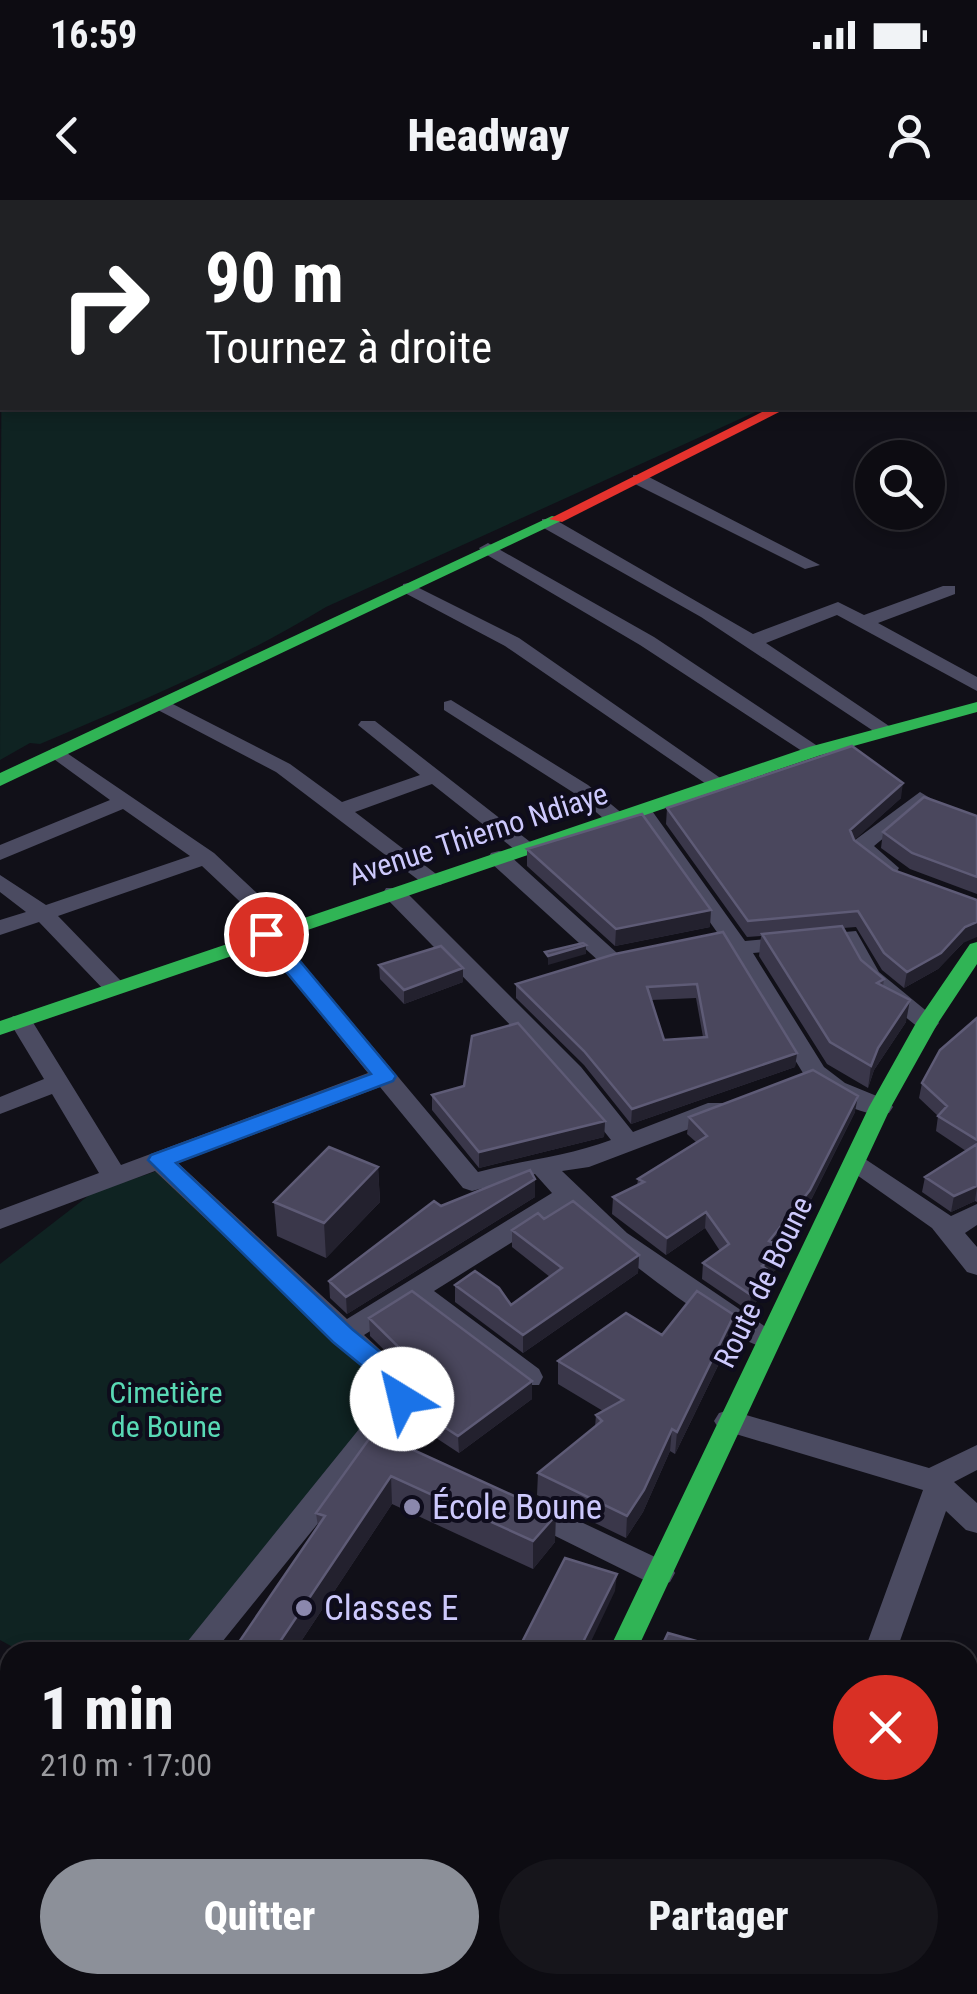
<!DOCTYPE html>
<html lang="fr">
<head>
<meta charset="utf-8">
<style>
	body { margin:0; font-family:"Roboto Condensed",sans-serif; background:#16151b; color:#f1f3f6; height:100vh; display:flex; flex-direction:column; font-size:38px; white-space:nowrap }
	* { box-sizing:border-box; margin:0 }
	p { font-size:32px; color:#9a9b9f }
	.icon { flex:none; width:55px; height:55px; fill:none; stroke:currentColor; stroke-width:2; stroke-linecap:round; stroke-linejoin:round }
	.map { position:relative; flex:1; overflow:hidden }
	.details { position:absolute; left:0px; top:1442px; width:978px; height:352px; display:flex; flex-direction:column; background:#0d0c12; border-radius:30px 30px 0 0; box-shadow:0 5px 15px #0003,0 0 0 2px #2d2c32 }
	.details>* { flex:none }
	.banner { position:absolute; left:0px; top:0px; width:978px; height:210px; box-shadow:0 5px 15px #0003,0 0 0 2px #2d2c32; background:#202124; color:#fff; overflow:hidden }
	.controls { position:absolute; left:855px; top:240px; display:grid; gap:20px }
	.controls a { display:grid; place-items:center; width:90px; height:90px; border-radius:50%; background:#0d0c12; box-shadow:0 5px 15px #0003,0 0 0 2px #2d2c32; font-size:50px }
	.pin { position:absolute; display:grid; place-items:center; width:85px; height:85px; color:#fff; margin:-42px; border:5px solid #fff; border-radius:50%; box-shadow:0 2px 10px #0007 }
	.me { position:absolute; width:110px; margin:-55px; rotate:324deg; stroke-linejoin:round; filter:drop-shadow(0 0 8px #0008) }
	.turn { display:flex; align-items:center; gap:35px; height:210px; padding:0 40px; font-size:45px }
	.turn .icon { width:130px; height:130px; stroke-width:2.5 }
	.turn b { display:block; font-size:70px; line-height:85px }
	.round { display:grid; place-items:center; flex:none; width:105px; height:105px; border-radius:52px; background:#16151b }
	.headline { display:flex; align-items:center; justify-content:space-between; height:170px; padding:0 40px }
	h1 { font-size:60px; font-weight:800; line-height:75px }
	.button { display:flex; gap:20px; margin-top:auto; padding:20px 40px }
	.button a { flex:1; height:115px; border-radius:60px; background:#8c9099; color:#fff; font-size:40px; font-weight:800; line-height:115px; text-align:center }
	.button a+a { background:#16151b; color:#f1f3f6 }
	.status { display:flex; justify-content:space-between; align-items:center; height:70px; padding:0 50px; background:#0d0c12; direction:ltr }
	.status svg { height:28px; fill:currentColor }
	header { display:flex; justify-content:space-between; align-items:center; height:130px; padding:0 40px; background:#0d0c12; font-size:45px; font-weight:800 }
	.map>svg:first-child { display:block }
</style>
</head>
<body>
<div class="status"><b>16:59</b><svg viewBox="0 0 49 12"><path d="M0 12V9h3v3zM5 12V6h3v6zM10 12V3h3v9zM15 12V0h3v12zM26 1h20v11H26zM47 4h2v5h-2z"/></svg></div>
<header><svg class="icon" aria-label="back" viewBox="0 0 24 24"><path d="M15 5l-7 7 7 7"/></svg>Headway<svg class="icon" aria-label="person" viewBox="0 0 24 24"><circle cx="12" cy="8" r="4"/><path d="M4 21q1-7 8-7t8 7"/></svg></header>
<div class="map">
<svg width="977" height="1794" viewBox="0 0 977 1794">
	<rect width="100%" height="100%" fill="#111018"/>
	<path fill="#0f2322" d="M131,0h751l1,2h-757z
		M2,44v164h762l-438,199c-90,55 -189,96 -286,137l-10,-1 -30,17z
		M157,971l233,223 -204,258h-164l-22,-12v-376l92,-71z"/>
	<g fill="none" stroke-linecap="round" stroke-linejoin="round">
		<path fill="#4b4b61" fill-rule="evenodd" d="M633,275h12l175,90 -15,4 -172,-86z
			M542,319h12l199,115 85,-32 26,13 79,-29h12v8l-77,29 99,54v14l-140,-76 -71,28 129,87 -3,4h-14l-177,-117 -159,-90z
			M488,343l166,94 171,114 -3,4h-14l-168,-110 -158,-93 -3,-4z
			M409,383l110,55 210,146 -10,6 -7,-2 -207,-142 -102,-54v-8z
			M163,499l127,65 52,38 78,-27 -62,-50 3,-4h14l163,127 -3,5h-16l-87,-69 -77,28 89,68 -3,5h-16l-149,-113 -120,-63v-8z
			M451,500l137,85 42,35 -3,5h-16l-37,-32 -130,-83v-8z
			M58,547l156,106 76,71 3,5 -3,5 -11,1 199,237c45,-12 91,-16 133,-32l-48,-61 -177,-181 -3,-5 3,-5h16l179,179 52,65 75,-29h18l4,6 -4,6 -137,52 -27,4 65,62 149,101 4,7 -4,7c-31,10 -182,-113 -209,-140l-133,83 105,78 4,8 -4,8h-20l-106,-81 -49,31 50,46 4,8 -6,18 -198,245h-35l210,-260 -234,-221 -155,58v-19l99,-37 -47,-79 -52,20v-17l44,-18 -35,-58 4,-5h16l92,149 247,-92 -112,-138 12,-7 -66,-62 -144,50 64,66 4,5 -4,5h-16l-67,-70 -39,13v-15l26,-8 -26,-20v-17l46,30 144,-49 -67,-47 -123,51v-15l110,-45 -59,-43v-8zM380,887l83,101 9,3 63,-17 17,19 -205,126 -169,-156z
			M920,592l10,6 -3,4 -53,44 25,22 -3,5c-20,4 -36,-11 -44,-28l3,-5z
			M643,606l7,2 95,133 111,-10 23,41 56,46 4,5 -4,5h-16l-58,-47 -20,-37 -88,9 71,114 21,16 44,18 4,6 -4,6c-27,7 -63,-19 -83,-35l-87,-143 -87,-123z
			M499,651l8,2 110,100 4,5 -4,5h-16l-110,-100 -3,-5 3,-5z
			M856,953l95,63 26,-12v21l-12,8 12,14v28l-10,-3 -35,-44 -85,-60 -4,-6z
			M729,1210l200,58 48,-23v25l-23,12 23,21v30l-11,-3 -20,-19 -50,141h-32l59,-162 -204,-61 -5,-8 5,-8z
			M528,1297l142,67 5,9 -5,9 -11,4 -11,-4 -131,-65 -4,-8 4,-8z
			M0,1533l10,4v33l-10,-4z
			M10,1597v33l-10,4v-34z
			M968,1760h9v34h-10l-14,-9h15z
			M64,1785h46l-3,9h-47z
			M542,1785h49l4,9h-50z"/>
		<path fill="#30b455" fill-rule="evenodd" d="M552,316l13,3 -565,267v-13z
			M977,502v10l-156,43 -821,280v-14l809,-274z
			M977,742v22l-39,59 -47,84 -255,545h-28l261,-545 47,-84 54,-79z
			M448,1785h34l-4,9h-34z"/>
		<path fill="#e5322d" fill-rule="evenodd" d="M770,208h17l-225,114 -13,-3z"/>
	</g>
	<path fill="#3a374a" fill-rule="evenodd" d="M901,598l-47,42 109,103 -25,26 -34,19 -22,-18 -26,-43 -13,1 18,32 23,19 -1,7 23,36 -32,48 -6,18 -41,-24 -68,-108 2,-20 -14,1 -81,-113 1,-16z
		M977,616v78l-67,-25 -29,-21 2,-16z
		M527,649l183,78 -95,19 -88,-80z
		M723,732l74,121 -2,14 -164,57 -47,-59 -68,-67v-14zM696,798l7,39 -39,3 -13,-40z
		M379,765l84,3v14l-59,22 -24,-25z
		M977,818v184l-2,-1 -24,11 -29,-20 3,-15 41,-26 -30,-20 2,-15 -19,-18 3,-15z
		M464,886l141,35 -1,16 -125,31 -47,-58v-15z
		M855,912l-47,94 -31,39 5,20 -14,11 -1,12 -18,23 -47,-32 1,-16 17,-12 -15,-23 -39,27 -54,-41 1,-17 24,-11 1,-7 58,-37 -9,-8 2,-17z
		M378,967l2,35 -54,56 -49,-22 -3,-34z
		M535,979v18l-188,117 -17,-16 -1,-17 112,-75z
		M544,1019l95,36 -1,18 -115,80 -68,-51v-17l56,20 39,-28 -38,-30v-17z
		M369,1118l163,63v18l-73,54 -38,-25 -1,-17 8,-18 -58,-57z
		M662,1135l70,2 -57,117 -5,-3 -27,61 -17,26 -89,-43 1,-22 57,-46 1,-12 7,-4 -45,-27v-23z
		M374,1232l181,110 -22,27 -141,-65 -98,148h-54l-1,-10 79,-115 -2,-14z"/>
	<path fill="#23212e" d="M903,583l-2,15 -53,48 2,-16z
		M711,710l-1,17 -95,19 1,-17z
		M977,722v15l-14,6 -25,26 -34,19 3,-16 58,-45z
		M586,745v9l-38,11v-9z
		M463,768v14l-59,22v-14z
		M910,800l-4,22 -32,48 -6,18 3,-22 7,-18z
		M797,853l-2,14 -164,57 1,-15z
		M858,896l-3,16 -47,94 -41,51 2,-16z
		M605,921l-1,16 -125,31v-16z
		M378,967l2,35 -54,56 -2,-35z
		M535,979v18l-188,117 -1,-17z
		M977,986l-2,15 -24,11 3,-16z
		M706,1012l-1,16 -39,27 1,-17z
		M784,1048l-2,17 -14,11 -1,12 -18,23 2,-16 11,-29z
		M639,1055l-1,18 -115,80v-18z
		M734,1115l-2,22 -57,117 2,-22z
		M532,1181v18l-73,54 -1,-17z
		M672,1229l-2,22 -27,61 -17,26 1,-22z
		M391,1276l1,28 -98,148h-21z
		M556,1315l-1,27 -22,27v-28z
		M617,1374l-2,17 -29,61h-8z"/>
	<path fill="#4a475d" stroke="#5e5b76" stroke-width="2.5" fill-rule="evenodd" d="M852,546l51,37 -53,47 4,10 39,30 84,30v22l-12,5 -24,26 -34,19 -23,-19 -26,-42 -110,10 -81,-113z
		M924,597l53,19v61l-65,-24 -29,-21z
		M642,614l69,96 -95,19 -89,-80z
		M842,726l19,34 23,19 -7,4 33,17 -32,48 -7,18 -41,-24 -68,-108z
		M723,732l74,121 -165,56 -48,-58 -68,-67 99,-30zM697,784l10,53 -43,3 -17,-53z
		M583,743l3,2 -38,11 -3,-4z
		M441,746l22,22 -59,22 -25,-25z
		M977,818v122l-39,-24 9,-10 -25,-23 18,-33z
		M518,823l87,98 -126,31 -47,-57 32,-9 8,-50z
		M813,870l45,26 -48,94 -41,51 15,7 -22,18 7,5 -18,24 -48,-32 26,-19 -23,-32 -39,26 -54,-41 31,-15 -6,-3 69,-43 -18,-19z
		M977,944v42l-23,10 -29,-19z
		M329,947l49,20 -54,56 -50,-21z
		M530,970l5,9 -189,118 -17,-16 105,-80 7,5z
		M573,1001l66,54 -116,80 -68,-50 20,-14 24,17 12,17 51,-37 -50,-38 26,-17 6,6z
		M412,1091l120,90 -74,55 -38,-25 13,-30 -64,-63z
		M697,1091l37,24 -57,117 -5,-3 -28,61 -17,26 -89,-43 64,-52 -6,-6 27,-15 -65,-39 68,-48 36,22z
		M374,1232l182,83 -23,26 -142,-65 -118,176h-5l-29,-10 86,-126 -9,-3z
		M565,1358l52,16 -39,78h-61z
		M668,1433l67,19h-76z"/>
	<path fill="#1a73e8" stroke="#114b97" stroke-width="2.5" d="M266,728l8,2 122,146 -3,5 -217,82 176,166 55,45 10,15 -6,17h-19l-4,-19 -55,-45 -185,-182 3,-5 220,-81 -112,-135v-9z"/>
	<g fill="#8b88ad" stroke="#0e0c1c" stroke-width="4">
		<circle cx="412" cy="1307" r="10"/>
		<circle cx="304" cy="1408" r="10"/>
	</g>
	<g text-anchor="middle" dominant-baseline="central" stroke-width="8" stroke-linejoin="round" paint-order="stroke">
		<g font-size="30" fill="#cdc9fd" stroke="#0e0c1c">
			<text transform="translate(478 634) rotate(-18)">Avenue Thierno Ndiaye</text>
			<text transform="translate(763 1082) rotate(-64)">Route de Boune</text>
		</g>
		<g font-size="30" fill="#59d9b5" stroke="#0e0c1c">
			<text x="166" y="1192">Cimetière<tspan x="166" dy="34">de Boune</tspan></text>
		</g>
		<g font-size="35" fill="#cdc9fd" stroke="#0e0c1c" text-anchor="start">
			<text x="432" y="1307">École Boune</text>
			<text x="324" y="1408">Classes E</text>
		</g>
	</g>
</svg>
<div class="controls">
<a><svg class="icon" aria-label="search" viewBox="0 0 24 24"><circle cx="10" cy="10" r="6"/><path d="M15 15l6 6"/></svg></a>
</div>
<div class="pin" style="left:266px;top:734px;background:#d93025"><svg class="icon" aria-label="arrive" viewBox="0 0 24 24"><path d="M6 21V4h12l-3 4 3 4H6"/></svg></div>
<svg class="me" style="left:402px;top:1199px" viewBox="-20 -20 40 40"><circle r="19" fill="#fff"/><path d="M0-13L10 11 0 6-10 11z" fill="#1a73e8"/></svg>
<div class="banner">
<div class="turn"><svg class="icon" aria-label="right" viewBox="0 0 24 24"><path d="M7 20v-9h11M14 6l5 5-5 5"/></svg><div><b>90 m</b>Tournez à droite</div></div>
</div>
<section class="details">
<div class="headline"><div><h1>1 min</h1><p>210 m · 17:00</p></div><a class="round" style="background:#d93025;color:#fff"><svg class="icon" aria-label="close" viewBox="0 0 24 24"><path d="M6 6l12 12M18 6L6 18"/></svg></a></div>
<div class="button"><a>Quitter</a><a>Partager</a></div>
</section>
</div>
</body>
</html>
